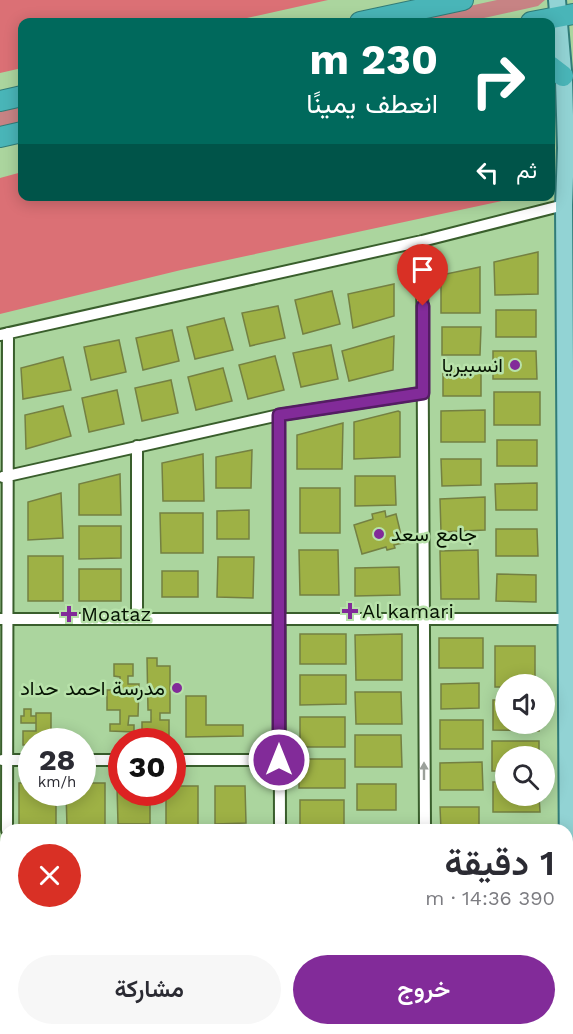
<!DOCTYPE html>
<html lang="ar">
<head>
<meta charset="utf-8">
<style>
	body { margin:0; font-family:"Work Sans",Vazirmatn,sans-serif; background:#f7f7f7; color:#2b2b33; direction:rtl; height:100vh; display:flex; flex-direction:column; font-size:22px; white-space:nowrap }
	* { box-sizing:border-box; margin:0 }
	p { font-size:20px; color:#7c7c81 }
	.icon { flex:none; width:33px; height:33px; fill:none; stroke:currentColor; stroke-width:2; stroke-linecap:round; stroke-linejoin:round }
	.map { position:relative; flex:1; overflow:hidden; direction:ltr }
	.sheet { position:absolute; left:0px; top:824px; width:573px; height:212px; display:flex; flex-direction:column; background:#fff; border-radius:18px 18px 0 0; box-shadow:0 3px 15px #0003; direction:rtl }
	.sheet>* { flex:none }
	.banner { position:absolute; left:18px; top:18px; width:537px; height:183px; border-radius:12px; box-shadow:0 3px 15px #0003; direction:rtl; background:#00695c; color:#fff; overflow:hidden }
	.controls { position:absolute; left:495px; top:674px; display:grid; gap:12px }
	.controls a { display:grid; place-items:center; width:60px; height:60px; border-radius:50%; background:#fff; box-shadow:0 3px 15px #0003; font-size:30px }
	.speed { position:absolute; left:18px; top:728px; display:flex; gap:12px; font-size:30px; font-weight:700; text-align:center }
	.speed>* { display:grid; place-content:center; width:78px; height:78px; border-radius:50%; background:#fff; box-shadow:0 3px 15px #0003; line-height:1 }
	.speed small { font-size:15px; font-weight:400 }
	.speed .limit { border:9px solid #d22; background:#fff; color:#111 }
	.pin { position:absolute; display:grid; place-items:center; width:51px; height:51px; color:#fff; margin:-62px -26px; border-radius:50% 50% 50% 0; rotate:-45deg; box-shadow:0 0 6px #0007 }
	.pin .icon { rotate:45deg }
	.me { position:absolute; width:66px; margin:-33px; rotate:0deg; stroke-linejoin:round; filter:drop-shadow(0 0 4px #0008) }
	.turn { display:flex; align-items:center; gap:21px; height:126px; padding:0 18px; font-size:27px }
	.turn .icon { width:78px; height:78px; stroke-width:2.5 }
	.turn b { display:block; font-size:42px; line-height:51px }
	.then { display:flex; align-items:center; height:57px; padding:0 18px; background:#0003; gap:12px; font-size:22px }
	.round { display:grid; place-items:center; flex:none; width:63px; height:63px; border-radius:32px; background:#f7f7f7 }
	.overview { display:flex; align-items:center; justify-content:space-between; height:102px; padding:0 18px }
	h1 { font-size:36px; font-weight:600; line-height:45px }
	.cta { display:flex; gap:12px; margin-top:auto; padding:12px 18px }
	.cta a { flex:1; height:69px; border-radius:36px; background:#822b99; color:#fff; font-size:24px; font-weight:600; line-height:69px; text-align:center }
	.cta a+a { background:#f7f7f7; color:#2b2b33 }
	.map>svg:first-child { display:block }
</style>
</head>
<body>
<div class="map">
<svg width="573" height="1034" viewBox="0 0 573 1034">
	<rect width="100%" height="100%" fill="#abd59e"/>
	<path fill="#c78384" d="M497,0h48l-7,6 -72,16h-70z
		M22,106v16l-22,5v-15z"/>
	<path fill="#db7075" d="M0,0h328l-99,22h-207v46l-22,5z
		M22,172v24l499,1 -340,73 -181,44v-136z"/>
	<path fill="#9eb145" stroke="#748042" stroke-width="1.5" d="M538,252v42l-43,1 -1,-33z
		M480,267v46h-39v-38z
		M394,284v32l-41,12 -5,-34z
		M332,291l8,33 -37,10 -8,-34z
		M278,306l7,32 -35,8 -8,-33z
		M496,310h40v27h-40z
		M224,318l9,32 -38,9 -8,-32z
		M442,327h39l-1,28h-38z
		M172,330l7,31 -36,9 -7,-32z
		M394,336l-1,34 -44,11 -7,-30z
		M119,340l7,32 -35,8 -7,-33z
		M331,345l7,34 -37,8 -8,-34z
		M493,351h43l1,28h-44z
		M275,356l9,34 -36,9 -9,-34z
		M63,357l8,33 -48,9 -2,-31z
		M223,368l9,33 -36,9 -8,-33z
		M443,369h38v27h-38z
		M171,380l7,33 -36,8 -7,-33z
		M117,390l7,34 -35,8 -7,-34z
		M494,392h46v33h-46z
		M63,406l8,30 -45,13 -1,-34z
		M485,410v32h-44v-31z
		M398,411l2,1v45l-46,2v-37z
		M343,423l-1,46h-45v-34z
		M497,440h40v26h-40z
		M252,450l-1,38h-35v-31z
		M203,454l1,47h-41l-1,-38z
		M441,459h40v26l-39,1z
		M120,474l1,41h-42v-31z
		M355,476h40l1,29 -41,1z
		M537,483v27h-41l-1,-26z
		M300,488h40v45h-40z
		M61,493l2,45 -35,2v-38z
		M485,497v33l-44,2 -1,-33z
		M249,510v29h-32v-28z
		M385,511l1,6 10,-3 7,29 -9,2 1,3 -8,2 -1,-3 -24,7 -8,-29 19,-6 -1,-5z
		M160,513h43v40h-42z
		M79,526h42v32l-42,1z
		M496,529h41l1,27h-42z
		M299,550h39l1,45h-39z
		M478,550l1,49h-38l-1,-48z
		M28,556h35v45h-35z
		M218,557h36l-1,41 -36,-1z
		M399,567l1,28 -45,1v-28z
		M79,569h42v32h-42z
		M162,571h36v26h-36z
		M497,574l39,1v27l-40,-1z
		M300,634h46v30h-46z
		M402,634v46h-46l-1,-45z
		M439,638h44v30h-44z
		M495,646h40v38h-29v3h-11z
		M147,658h10v8h13v47h-10v7h9v19l-27,1v-18h9v-12h-3z
		M114,664h19v12h-5v8h11l-1,32h-9l-1,9h6v7l-24,-1v-7h10v-14h-13v-20h13v-13l-6,-1z
		M300,675h46v29l-46,1z
		M479,683v25l-38,1v-25z
		M355,692h46l1,32h-46z
		M186,696h20v29h37v11l-57,1z
		M493,700h13v23h33v8l-46,-1z
		M24,709h7v7h5v7h-15v-7h3z
		M36,713h15v17h12l1,11h-32v4h-9v-14h13z
		M300,717h45v30h-45z
		M440,720h43v29h-43z
		M355,735h46l1,32h-47z
		M492,741h47v15h-33v15h-14z
		M299,759h46v29h-46z
		M482,762l1,28h-43v-27z
		M493,782h13v13h33l1,17h-47z
		M19,783h13v9h24v35h-37z
		M82,783h23v44h-38l-1,-35h16z
		M357,784h39v26h-39z
		M117,786h5v6h28v32h-32z
		M172,786h26v39h-32v-33h6z
		M215,786h30l1,37 -31,1z
		M300,800h44v27h-44z
		M440,807h39v23h-38z
		M396,826v4h-39v-3z
		M23,1029h30v5h-30z
		M69,1029h38v5h-38z
		M119,1029h31v5h-31z
		M168,1029h31v5h-31z
		M214,1029h35v5h-35z
		M444,1029h44v5h-44z
		M500,1029h39v5h-38z"/>
	<g fill="none" stroke-linecap="round" stroke-linejoin="round">
		<g stroke="#395e2c" stroke-width="14">
			<path id="street" d="M422,241l3,589
				M0,335l422,-94 142,-36
				M279,415l1,415
				M3,477l276,-62 144,-22
				M0,619h567
				M137,619v-173
				M2,760h30
				M82,760h40
				M172,760h107
				M7,830l1,-497
				M7,1029v5
				M278,1034v-5
				M426,1034v-5"/>
		</g>
		<g stroke="#395e2c" stroke-width="18">
			<path id="secondary" d="M0,908h6
				M0,926h6"/>
		</g>
		<g stroke="#317c78" stroke-width="20">
			<path id="primary" d="M557,0l7,82 2,66 -2,57 4,668 2,161"/>
		</g>
		<g stroke="#317c78" stroke-width="22">
			<path id="highway" d="M360,22l103,-22
				M531,22l42,-8
				M550,66l13,10
				M0,101l22,-5
				M0,137l22,-5"/>
		</g>
		<use href="#street" stroke="#fff" stroke-width="10"/>
		<use href="#secondary" stroke="#c8e9ea" stroke-width="15"/>
		<use href="#primary" stroke="#92d3d4" stroke-width="16"/>
		<use href="#highway" stroke="#49b5b8" stroke-width="20"/>
	</g>
	<defs><path id="oneway-solid" d="M-6-.8H1V-3.2L6.5 0L1 3.2V.8H-6Z" transform="scale(1.5)"/></defs>
	<use fill="#9ba09a" href="#oneway-solid" transform="translate(424 771) rotate(-90)"/>
	<g fill="none" stroke-linecap="round" stroke-linejoin="round">
		<g stroke="#541c63" stroke-width="15">
			<path id="route" d="M279,760v-345l144,-22v-87"/>
		</g>
		<use href="#route" stroke="#822b99" stroke-width="10"/>
	</g>
	<g fill="#822b99" stroke="#b8e2aa" stroke-width="2">
		<circle cx="515" cy="365" r="6"/>
		<circle cx="379" cy="534" r="6"/>
		<path d="M347 602h6v6h6v6h-6v6h-6v-6h-6v-6h6z"/>
		<path d="M66 605h6v6h6v6h-6v6h-6v-6h-6v-6h6z"/>
		<circle cx="177" cy="688" r="6"/>
	</g>
	<g text-anchor="middle" dominant-baseline="central" stroke-width="5" stroke-linejoin="round" paint-order="stroke">
		<g font-size="20" fill="#051202" stroke="#b8e2aa" text-anchor="start">
			<text x="503" y="365" text-anchor="end">انسبيريا</text>
			<text x="391" y="534">جامع سعد</text>
			<text x="362" y="611">Al kamari</text>
			<text x="81" y="614">Moataz</text>
			<text x="165" y="688" text-anchor="end">مدرسة احمد حداد</text>
		</g>
	</g>
</svg>
<div class="controls">
<a><svg class="icon" aria-label="sound" viewBox="0 0 24 24"><path d="M4 9h4l5-4v14l-5-4H4zM17 9q2 3 0 6"/></svg></a>
<a><svg class="icon" aria-label="search" viewBox="0 0 24 24"><circle cx="10" cy="10" r="6"/><path d="M15 15l6 6"/></svg></a>
</div>
<div class="speed"><div>28<small>km/h</small></div><div class="limit">30</div></div>
<div class="pin" style="left:423px;top:306px;background:#d93025"><svg class="icon" aria-label="arrive" viewBox="0 0 24 24"><path d="M6 21V4h12l-3 4 3 4H6"/></svg></div>
<svg class="me" style="left:279px;top:760px" viewBox="-20 -20 40 40"><circle r="17" fill="#822b99" stroke="#fff" stroke-width="3"/><path d="M0-11L8 9 0 5-8 9z" fill="#fff"/></svg>
<div class="banner">
<div class="turn"><svg class="icon" aria-label="right" viewBox="0 0 24 24"><path d="M7 20v-9h11M14 6l5 5-5 5"/></svg><div><b>230 m</b>انعطف يمينًا</div></div>
<div class="then">ثم<svg class="icon" aria-label="left" viewBox="0 0 24 24"><path d="M17 20v-9H6M10 6l-5 5 5 5"/></svg></div>
</div>
<section class="sheet">
<div class="overview"><div><h1>1 دقيقة</h1><p>390 m · 14:36</p></div><a class="round" style="background:#d93025;color:#fff"><svg class="icon" aria-label="close" viewBox="0 0 24 24"><path d="M6 6l12 12M18 6L6 18"/></svg></a></div>
<div class="cta"><a>خروج</a><a>مشاركة</a></div>
</section>
</div>
</body>
</html>
